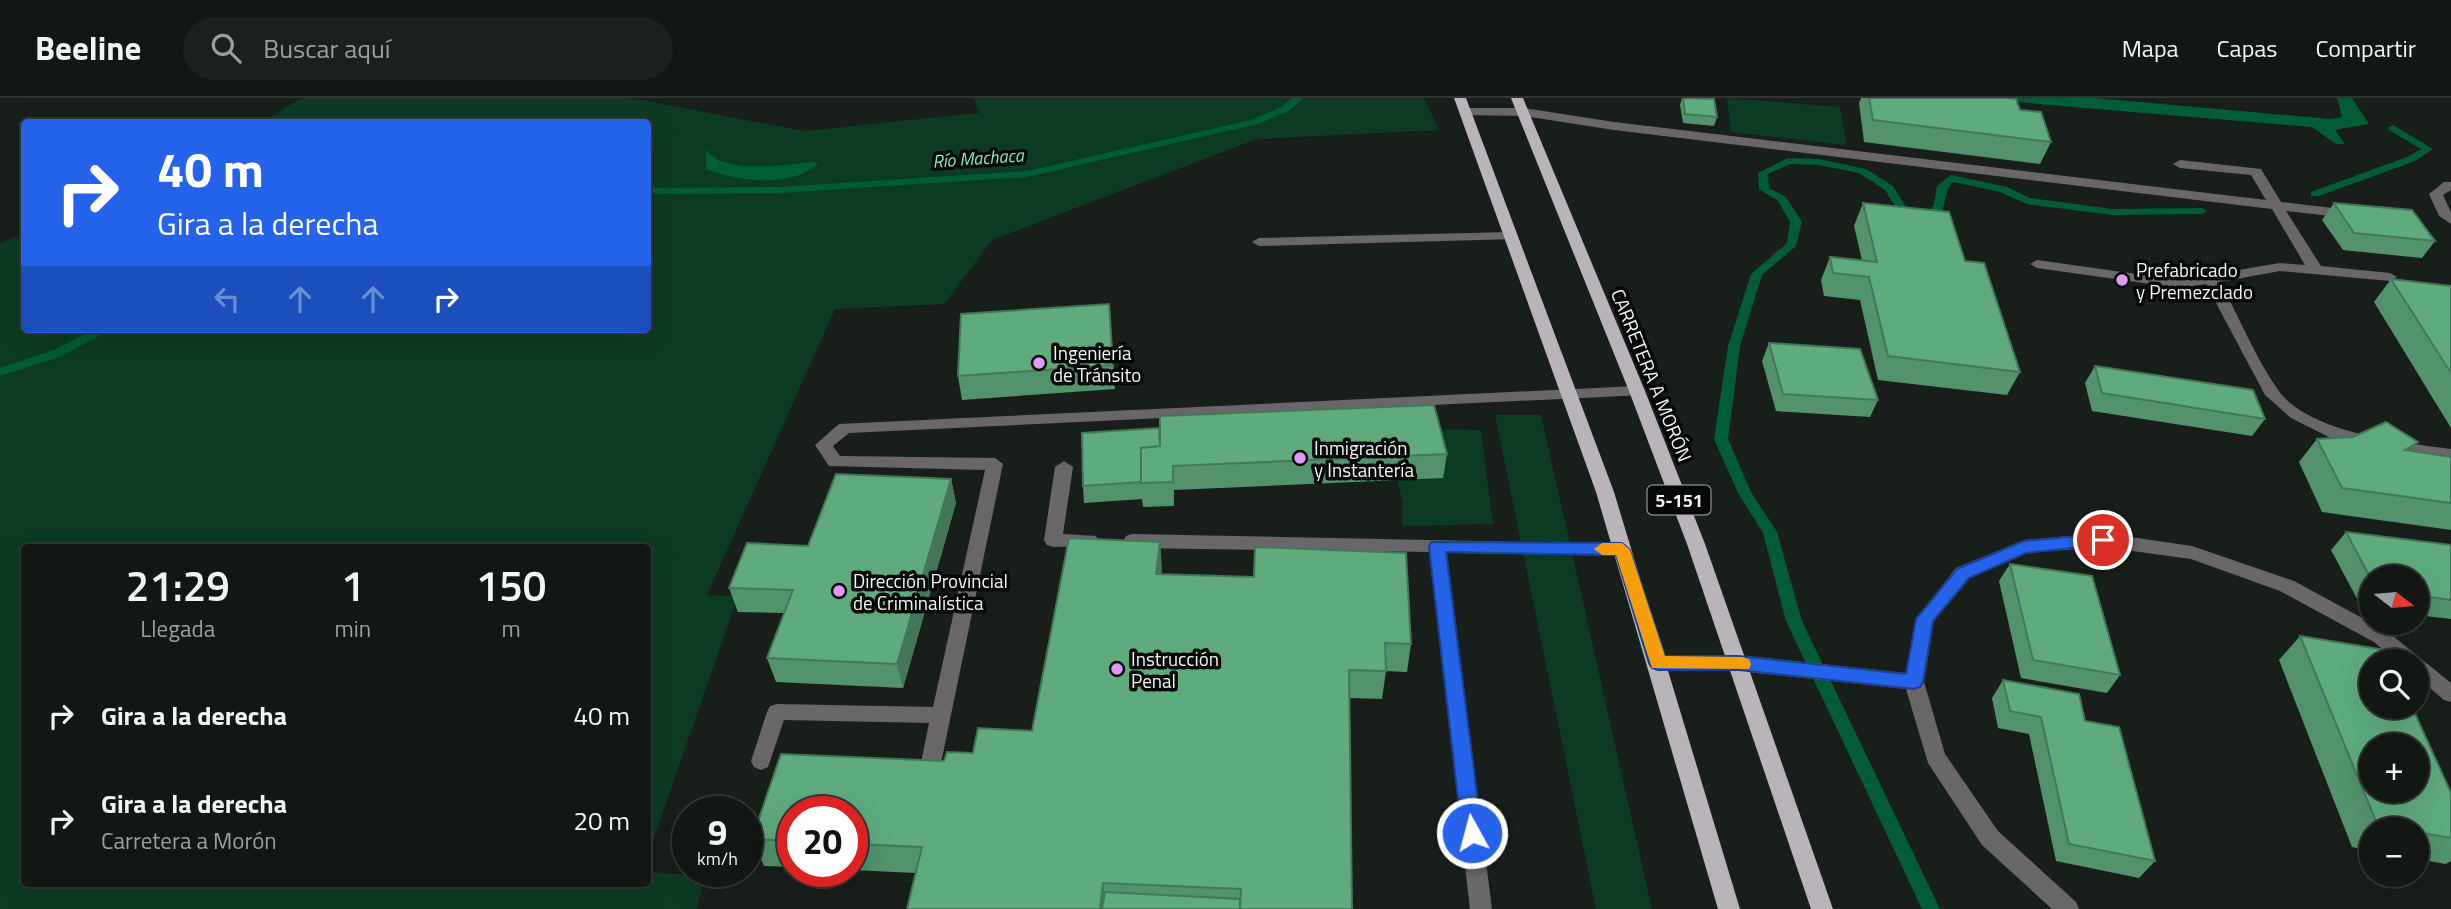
<!DOCTYPE html>
<html lang="es">
<head>
<meta charset="utf-8">
<style>
	body { margin:0; font-family:"Titillium Web",sans-serif; background:#1b201d; color:#f1f3f6; height:100vh; display:flex; flex-direction:column; font-size:26px; white-space:nowrap }
	* { box-sizing:border-box; margin:0 }
	p { font-size:23px; color:#9c9fa0 }
	.icon { flex:none; width:38px; height:38px; fill:none; stroke:currentColor; stroke-width:2; stroke-linecap:round; stroke-linejoin:round }
	.map { position:relative; flex:1; overflow:hidden }
	.panel { position:absolute; left:21px; top:446px; width:630px; height:343px; display:flex; flex-direction:column; background:#121714; border-radius:7px; box-shadow:0 7px 28px #0002,0 0 0 2px #313634 }
	.panel>* { flex:none }
	.guide { position:absolute; left:21px; top:21px; width:630px; height:214px; border-radius:7px; box-shadow:0 7px 28px #0002,0 0 0 2px #313634; background:#2563eb; color:#fff; overflow:hidden }
	.needle { width:46px; rotate:106deg }
	.tools { position:absolute; left:2359px; top:467px; display:grid; gap:14px }
	.tools a { display:grid; place-items:center; width:70px; height:70px; border-radius:50%; background:#121714; box-shadow:0 7px 28px #0002,0 0 0 2px #313634; font-size:35px }
	.speed { position:absolute; left:672px; top:698px; display:flex; gap:14px; font-size:35px; font-weight:700; text-align:center }
	.speed>* { display:grid; place-content:center; width:91px; height:91px; border-radius:50%; background:#121714; box-shadow:0 7px 28px #0002,0 0 0 2px #313634; line-height:1 }
	.speed small { font-size:18px; font-weight:400 }
	.speed .limit { border:10px solid #d22; background:#fff; color:#111 }
	.pin { position:absolute; display:grid; place-items:center; width:60px; height:60px; color:#fff; margin:-30px; border:4px solid #fff; border-radius:50%; box-shadow:0 2px 7px #0007 }
	.me { position:absolute; width:77px; margin:-38px; rotate:353deg; stroke-linejoin:round; filter:drop-shadow(0 0 5px #0008) }
	.turn { display:flex; align-items:center; gap:24px; height:147px; padding:0 21px; font-size:32px }
	.turn .icon { width:91px; height:91px; stroke-width:2.5 }
	.turn b { display:block; font-size:49px; line-height:60px }
	.lanes { display:flex; align-items:center; height:66px; padding:0 21px; background:#0003; justify-content:center; gap:35px; direction:ltr }
	.lanes .off { opacity:.35 }
	.eta { display:flex; justify-content:space-evenly; align-items:center; height:119px; text-align:center }
	.eta b { font-size:42px; font-weight:600; line-height:49px }
	ul { padding:0; list-style:none }
	li { display:flex; align-items:center; gap:21px; height:105px; padding:0 21px }
	li div { flex:1 }
	li b { display:block; font-size:26px }
	li em { font-style:normal }
	header { display:flex; align-items:center; gap:42px; box-sizing:border-box; height:98px; padding:0 35px; background:#121714; border-bottom:2px solid #313634 }
	header strong { font-size:33px }
	nav { display:flex; gap:38px; margin-inline-start:auto; font-size:24px }
	.search { width:490px; height:63px; background:#1b201d; display:flex; align-items:center; gap:18px; box-sizing:border-box; padding:0 24px; border-radius:38px; color:#9c9fa0; font-size:26px }
	.map>svg:first-child { display:block }
</style>
</head>
<body>
<header>
<strong>Beeline</strong>
<div class="search"><svg class="icon" aria-label="search" viewBox="0 0 24 24"><circle cx="10" cy="10" r="6"/><path d="M15 15l6 6"/></svg>Buscar aquí</div>
<nav><a>Mapa</a><a>Capas</a><a>Compartir</a></nav>
</header>
<div class="map">
<svg width="2451" height="811" viewBox="0 0 2451 811">
	<rect width="100%" height="100%" fill="#181f1b"/>
	<path fill="#0c3b23" d="M302,0h328l174,33 175,-18 -5,-15h450l15,32 -182,9 -265,101 -48,64 -109,5 -128,286 31,1 -90,259v-307h-624v336h624v-12l58,4 -10,33h-696v-666l24,-9v95h624v-207h-386z
		M1727,0l113,9 7,38 -116,-13z
		M1495,317h46l111,494h-56z
		M1431,331l50,1 12,94 -91,2 1,-22 -6,-25z"/>
	<path fill="#005d35" d="M1968,0h127l236,21 11,-2 -5,-19h15l17,26 -34,6 10,14h-9l-24,-17z
		M706,51c16,27 81,15 108,13l4,2c-27,24 -80,18 -112,5z"/>
	<g fill="none" stroke-linecap="round" stroke-linejoin="round">
		<path fill="#005d35" fill-rule="evenodd" d="M1292,0h11l-14,13 -31,13 -231,53 -247,16 -132,1v-6l132,-1 247,-16 224,-51 30,-13z
			M2393,27l40,24 -18,12 -96,35h-8v-4l96,-35 14,-8 -32,-19 -1,-2z
			M1788,60l31,1 47,10 27,17 13,21 20,9 8,-11 3,-19 14,-11 56,12 23,11 82,11 90,-1 5,3 -5,3 -90,1 -85,-11 -27,-12 -47,-10c-12,11 -3,33 -25,42l-30,-13 -13,-21 -26,-17 -40,-8 -29,-1 -22,10 1,14 17,9 16,25 -6,24 -34,29 -22,71 -12,93 23,53 26,40 25,89 138,288h-18l-136,-288 -23,-88 -25,-40 -24,-54 14,-93 23,-72 36,-31 3,-21 -12,-21 -19,-12 -1,-16z
			M95,231h16l-49,27 -62,20v-8l54,-18z"/>
		<path fill="#6a676b" fill-rule="evenodd" d="M1466,10h58l90,14 652,78 -15,-25 -71,-7 -7,-4 7,-4 81,9 20,33 68,8 7,4 -7,4 -63,-7 35,55 69,7 7,4 -7,4 -110,-10 -60,11c19,35 35,75 58,108 30,43 125,53 173,59v12l-50,-6 -68,-16 -42,-21 -26,-23 -59,-111 -27,4 -142,-20 -7,-4 7,-4 142,20 101,-17 25,2 -33,-56 -658,-79 -90,-14 -62,-1v-6z
			M2444,84h7v8l-8,5 8,17v12l-12,-8 -10,-22z
			M1511,134l5,1v6l-257,7 -7,-4 7,-4z
			M1637,288l8,5 -2,4 -794,38 -16,13 7,10 155,2 8,6 -62,299 -3,6 -7,3 -7,-3 -3,-6 8,-40 -145,-3 -16,47 -7,3 -7,-3 -3,-6 16,-49 3,-6 7,-2 156,3 52,-237 -156,-4 -14,-21 24,-21z
			M1064,363l9,6 -10,67 33,2 3,5 -3,5 -43,1 -6,-2 -3,-5 11,-73z
			M2103,435l89,13 102,35 94,51 63,51v19l-7,-2 -27,-23v-15h-20l-23,-20 -94,-51 -89,-32 -88,-12 -77,6 -56,25 -36,43 -10,61 21,72 53,77 78,71 3,7h-27l-70,-64 -54,-82 -22,-74 -167,-18h-81l-7,-3 -3,-5 3,-5 7,-3h81l167,18 10,-54 40,-51 68,-28z
			M1132,436l496,10 3,5 -3,5 -6,2 -175,-3 45,356h-22l-41,-357 -297,-4 -6,-2 -3,-5 3,-5z"/>
		<path fill="#b9b3ba" fill-rule="evenodd" d="M1454,0h12l148,394 126,417h-22l-122,-417z
			M1511,0h12l122,293 60,153 128,365h-22l-124,-365 -58,-153z"/>
	</g>
	<path fill="#52936c" d="M1682,0h23l12,19 -3,9 -31,-3 -3,-18z
		M1861,0h146l44,44 -11,22 -176,-22 -5,-39z
		M1863,105l102,58 55,111 -13,23 -129,-15 -18,-80 -36,-4 -3,-16 9,-23 32,3 -8,-34z
		M2334,105l101,38 -13,17 -79,-8 -21,-30z
		M2391,181l60,7v142l-77,-126z
		M1109,206l6,85 -153,11 -4,-24z
		M1769,245l109,57 -8,17 -94,-6 -14,-50z
		M2095,268l170,53 -13,17 -160,-25 -7,-28z
		M1082,335l365,21 -4,24 -269,12v16l-31,1 -1,-8 -58,4 -1,-17z
		M2317,341l134,18v73l-129,-18 -23,-50z
		M951,381l5,24 -53,185 -127,-6 -9,-24 17,-45 -46,-1 -9,-24 79,-42z
		M2346,434l105,13v74l-34,-4v-37h-46v31l-9,-1 -31,-58z
		M1069,440l91,4 1,32 93,3 1,-30 151,6 5,91 -4,28 -21,-1 -4,28 -33,-1 3,211h-445l9,-36 -64,-3v-58h-59v55l-29,-1 -12,-27 29,-85 163,7 3,-9 26,1 5,-25 54,3z
		M2010,466l110,111 -13,18 -86,-15 -22,-97z
		M2300,538l151,157v68l-5,3 -29,-5v-29h-46v21l-19,-4 -73,-187z
		M2003,582l82,41 70,140 -16,17 -83,-17 -27,-127 -31,-6 -6,-30z"/>
	<path fill="#427858" d="M2418,344l-20,24 7,-16z
		M951,381l5,24 -53,185 -6,-24z
		M1160,444l2,28 -4,32 -2,-28z
		M1103,785l4,26h-7z"/>
	<path fill="#5fab7e" stroke="#427858" stroke-width="2" fill-rule="evenodd" d="M1683,0l31,1 3,18 -32,-3z
		M1869,0h138l9,1 4,11 21,2 10,30 -178,-22z
		M1863,105l86,9 16,49 19,2 36,109 -132,-16 -19,-79 -36,-4 -3,-16 47,5z
		M2334,105l78,7 23,31 -81,-8z
		M2391,181l60,7v87z
		M1109,206l4,61 -155,11 3,-62z
		M1769,245l91,6 18,51 -95,-6z
		M2095,268l158,24 12,29 -163,-26z
		M1434,307l13,49 -274,12v16l-32,1v-35l19,-2v-30z
		M2386,324l32,20 -13,8 46,7v46l-109,-15 -25,-49 36,-2z
		M1159,330l1,18 -19,2v34l-58,4 -1,-53z
		M836,376l115,5 -54,185 -130,-6 26,-68 -64,-2 18,-45 61,3z
		M2346,434l105,13v55l-34,-5v-17h-46v1z
		M1069,440l91,4 -4,32 98,3 1,-30 151,6 5,91 -26,-1 1,28 -37,-1 3,239h-112l1,-20 -138,-6 -3,26h-193l15,-62 -70,-3v-32h-59v29l-41,-2 29,-85 163,7 3,-9 26,1 5,-25 54,3z
		M2010,466l82,12 28,99 -87,-15z
		M2300,538l85,14 6,12h-20v45h41l39,86v45l-34,-6v-2h-12l-28,-6zM2371,648h46v45h-46z
		M2003,582l76,14 6,27 34,6 36,134 -86,-17 -28,-127 -31,-6z
		M1105,794l135,7v10h-138z"/>
	<path fill="#2563eb" stroke="#184099" stroke-width="2" d="M2103,436l6,2 2,4 -2,4 -83,9 -57,25 -36,43 -10,61 -3,5 -6,2 -175,-19h-81l-6,-2 -3,-5 -33,-108 -170,-3 36,281 -3,6 -7,2 -7,-2 -3,-6 -33,-287 2,-4 191,1 8,7 35,106h74l167,18 10,-55 41,-50 67,-28z"/>
	<path fill="#f59e0b" d="M1602,445h20l8,7 35,106 77,1 7,2 2,5 -2,5 -97,-1 -36,-113h-14l-8,-6z"/>
	<g fill="#dd99f3" stroke="#060807" stroke-width="2.5">
		<circle cx="2122" cy="182" r="7"/>
		<circle cx="1039" cy="265" r="7"/>
		<circle cx="1300" cy="360" r="7"/>
		<circle cx="839" cy="493" r="7"/>
		<circle cx="1117" cy="571" r="7"/>
	</g>
	<g text-anchor="middle" dominant-baseline="central" stroke-width="7" stroke-linejoin="round" paint-order="stroke">
		<g font-size="18" font-style="italic" fill="#86efb2" stroke="#060807">
			<text transform="translate(978 60) rotate(-4)">Río Machaca</text>
		</g>
		<rect fill="#060807" stroke="#aaafac" stroke-width="2" x="1647.5" y="387.5" width="63" height="29" rx="5"/>
		<g font-size="18" font-weight="bold" fill="#f1f6f2">
			<text x="1679" y="402">5-151</text>
		</g>
		<g font-size="19" fill="#f1f6f2" stroke="#060807" text-anchor="start">
			<text x="2136" y="171">Prefabricado<tspan x="2136" dy="22">y Premezclado</tspan></text>
			<text x="1053" y="254">Ingeniería<tspan x="1053" dy="22">de Tránsito</tspan></text>
			<text x="1314" y="349">Inmigración<tspan x="1314" dy="22">y Instantería</tspan></text>
			<text x="853" y="482">Dirección Provincial<tspan x="853" dy="22">de Criminalística</tspan></text>
			<text x="1131" y="560">Instrucción<tspan x="1131" dy="22">Penal</tspan></text>
		</g>
		<g font-size="19" fill="#f1f6f2" stroke="#060807">
			<text transform="translate(1652 277) rotate(68)">CARRETERA A MORÓN</text>
		</g>
	</g>
</svg>
<div class="tools">
<a><svg class="needle" viewBox="-14 -14 28 28"><path d="M0-13l5 13h-10z" fill="#e53935"/><path d="M0 13l5-13h-10z" fill="#9c9fa0"/></svg></a>
<a><svg class="icon" aria-label="search" viewBox="0 0 24 24"><circle cx="10" cy="10" r="6"/><path d="M15 15l6 6"/></svg></a>
<a>+</a>
<a>−</a>
</div>
<div class="speed"><div>9<small>km/h</small></div><div class="limit">20</div></div>
<div class="pin" style="left:2103px;top:442px;background:#d93025"><svg class="icon" aria-label="arrive" viewBox="0 0 24 24"><path d="M6 21V4h12l-3 4 3 4H6"/></svg></div>
<svg class="me" style="left:1472px;top:735px" viewBox="-20 -20 40 40"><circle r="17" fill="#2563eb" stroke="#fff" stroke-width="3"/><path d="M0-11L8 9 0 5-8 9z" fill="#fff"/></svg>
<div class="guide">
<div class="turn"><svg class="icon" aria-label="right" viewBox="0 0 24 24"><path d="M7 20v-9h11M14 6l5 5-5 5"/></svg><div><b>40 m</b>Gira a la derecha</div></div>
<div class="lanes"><svg class="icon off" aria-label="left" viewBox="0 0 24 24"><path d="M17 20v-9H6M10 6l-5 5 5 5"/></svg><svg class="icon off" aria-label="ahead" viewBox="0 0 24 24"><path d="M12 20V5M6 11l6-6 6 6"/></svg><svg class="icon off" aria-label="ahead" viewBox="0 0 24 24"><path d="M12 20V5M6 11l6-6 6 6"/></svg><svg class="icon" aria-label="right" viewBox="0 0 24 24"><path d="M7 20v-9h11M14 6l5 5-5 5"/></svg></div>
</div>
<section class="panel">
<div class="eta">
<div><b>21:29</b><p>Llegada</p></div>
<div><b>1</b><p>min</p></div>
<div><b>150</b><p>m</p></div>
</div>
<ul>
<li><svg class="icon" aria-label="right" viewBox="0 0 24 24"><path d="M7 20v-9h11M14 6l5 5-5 5"/></svg><div><b>Gira a la derecha</b></div><em>40 m</em></li>
<li><svg class="icon" aria-label="right" viewBox="0 0 24 24"><path d="M7 20v-9h11M14 6l5 5-5 5"/></svg><div><b>Gira a la derecha</b><p>Carretera a Morón</p></div><em>20 m</em></li>
</ul>
</section>
</div>
</body>
</html>
